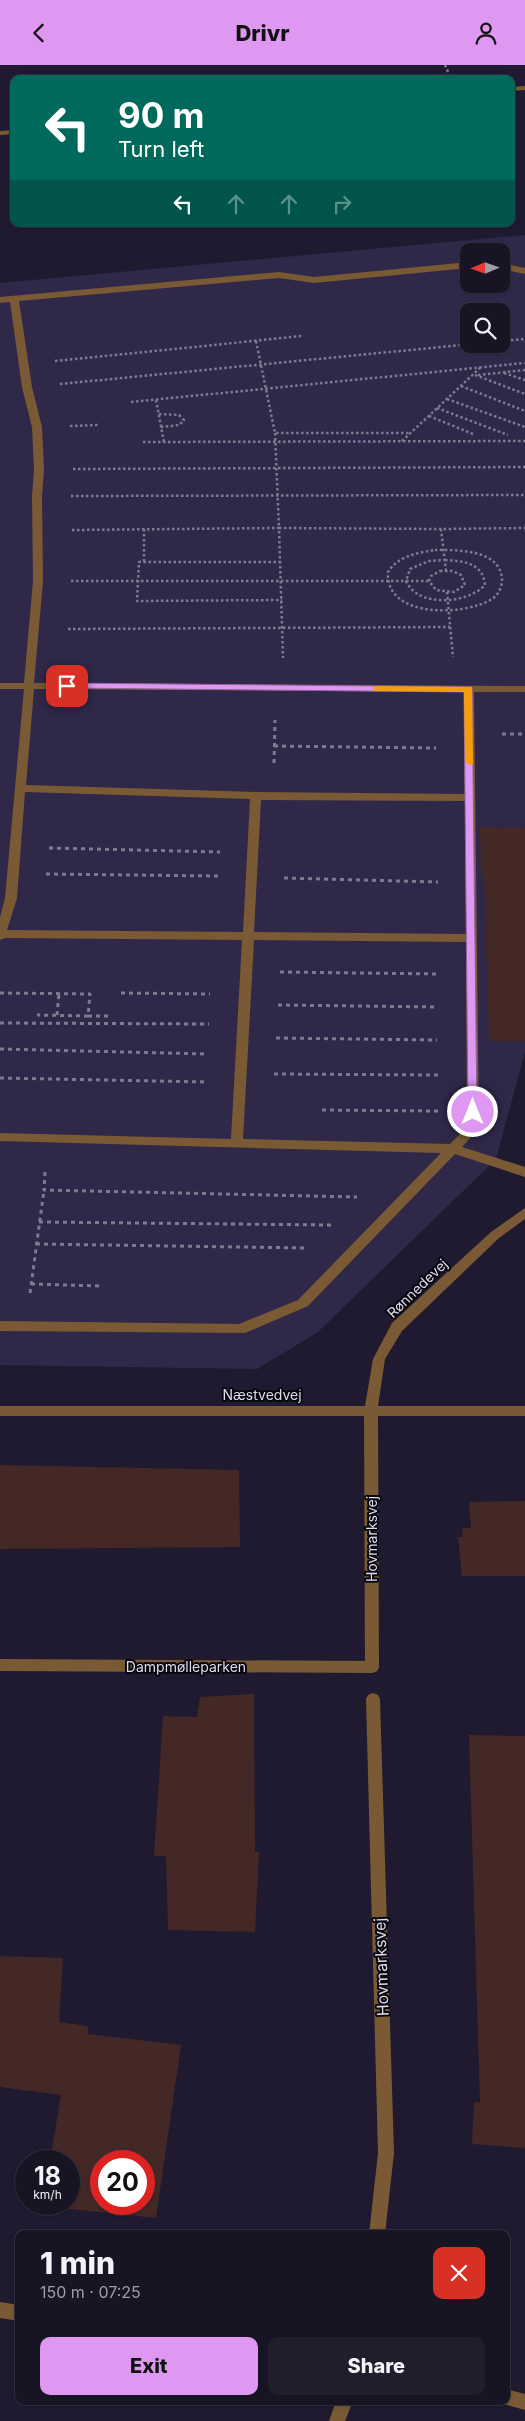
<!DOCTYPE html>
<html lang="en">
<head>
<meta charset="utf-8">
<style>
	body { margin:0; font-family:Inter,sans-serif; background:#201d2c; color:#f1f3f6; height:100vh; display:flex; flex-direction:column; font-size:19px; white-space:nowrap }
	* { box-sizing:border-box; margin:0 }
	p { font-size:16px; color:#9e9ea6 }
	.icon { flex:none; width:28px; height:28px; fill:none; stroke:currentColor; stroke-width:2; stroke-linecap:round; stroke-linejoin:round }
	.map { position:relative; flex:1; overflow:hidden }
	.details { position:absolute; left:15px; top:2165px; width:495px; height:175px; display:flex; flex-direction:column; background:#171424; border-radius:10px; box-shadow:0 1px 4px #0004,0 0 0 1px #363341 }
	.details>* { flex:none }
	.banner { position:absolute; left:10px; top:10px; width:505px; height:152px; border-radius:10px; box-shadow:0 1px 4px #0004,0 0 0 1px #363341; background:#00695c; color:#fff; overflow:hidden }
	.needle { width:32px; rotate:268deg }
	.tools { position:absolute; left:460px; top:178px; display:grid; gap:10px }
	.tools a { display:grid; place-items:center; width:50px; height:50px; border-radius:10px; background:#171424; box-shadow:0 1px 4px #0004,0 0 0 1px #363341; font-size:25px }
	.speed { position:absolute; left:15px; top:2085px; display:flex; gap:10px; font-size:25px; font-weight:700; text-align:center }
	.speed>* { display:grid; place-content:center; width:65px; height:65px; border-radius:50%; background:#171424; box-shadow:0 1px 4px #0004,0 0 0 1px #363341; line-height:1 }
	.speed small { font-size:12px; font-weight:400 }
	.speed .limit { border:8px solid #d22; background:#fff; color:#111 }
	.pin { position:absolute; display:grid; place-items:center; width:42px; height:42px; color:#fff; margin:-21px; border-radius:10px; box-shadow:0 2px 8px #0006 }
	.me { position:absolute; width:55px; margin:-28px; rotate:0deg; stroke-linejoin:round; filter:drop-shadow(0 0 4px #0008) }
	.turn { display:flex; align-items:center; gap:18px; height:105px; padding:0 25px; font-size:22px }
	.turn .icon { width:65px; height:65px; stroke-width:2.5 }
	.turn b { display:block; font-size:35px; line-height:42px }
	.lanes { display:flex; align-items:center; height:48px; padding:0 25px; background:#0003; justify-content:center; gap:25px; direction:ltr }
	.lanes .off { opacity:.35 }
	.round { display:grid; place-items:center; flex:none; width:52px; height:52px; border-radius:10px; background:#201d2c }
	.headline { display:flex; align-items:center; justify-content:space-between; height:85px; padding:0 25px }
	h1 { font-size:30px; font-weight:800; line-height:38px }
	.primary-button { display:flex; gap:10px; margin-top:auto; padding:10px 25px }
	.primary-button a { flex:1; height:58px; border-radius:10px; background:#de98f2; color:#111; font-size:20px; font-weight:800; line-height:58px; text-align:center }
	.primary-button a+a { background:#201d2c; color:#f1f3f6 }
	header { display:flex; justify-content:space-between; align-items:center; height:65px; padding:0 25px; background:#de98f2; color:#111; font-size:22px; font-weight:800 }
	.map>svg:first-child { display:block }
</style>
</head>
<body>
<header><svg class="icon" aria-label="back" viewBox="0 0 24 24"><path d="M15 5l-7 7 7 7"/></svg>Drivr<svg class="icon" aria-label="person" viewBox="0 0 24 24"><circle cx="12" cy="8" r="4"/><path d="M4 21q1-7 8-7t8 7"/></svg></header>
<div class="map">
<svg width="525" height="2356" viewBox="0 0 525 2356">
	<rect width="100%" height="100%" fill="#1f1a30"/>
	<path fill="#302849" fill-rule="evenodd" d="M525,170v817l-29,107 -178,173 -61,37 -257,-4v-1082zM469,186h32v33h-32zM469,246h32v33h-32z"/>
	<path fill="#442826" fill-rule="evenodd" d="M480,762l45,1v213h-36l-5,-167h-3z
		M0,1400l239,5 1,77 -240,2z
		M525,1436v75h-63l-4,-39h5l-1,-9h9l-2,-26z
		M254,1629l1,158h4l-4,80 -87,-2 -2,-74h-12l9,-140 34,1 3,-20z
		M469,1670l56,1v412l-53,-4 2,-42 6,1z
		M0,1891l63,2 -4,64 29,4v8l93,11 -25,173 -113,-12v-2h26v-43h-19l11,-66 -61,-8zM101,2096h43v43h-43z"/>
	<g fill="none" stroke-linecap="round" stroke-linejoin="round">
		<path stroke="#7f7b8e" stroke-width="2.5" stroke-dasharray="2.5 2.5" stroke-linecap="butt" d="M445,0l6,14
			M256,276l19,92h135
			M501,276l24,-2
			M55,296l247,-25
			M504,308l21,7
			M475,310l50,19
			M478,310l47,-5
			M60,319l412,-40
			M461,321l64,25
			M447,334l78,28
			M156,335l8,42
			M131,337l394,-39
			M437,343l71,27
			M159,349l20,1 5,5 -5,5 -18,2
			M429,351l44,18
			M70,361l28,-1
			M275,368l4,95 162,1
			M402,376l79,-74
			M143,377l382,-1
			M73,404l452,-2
			M71,431l454,-1
			M144,464v33
			M72,465l207,-2 4,130
			M435,485c22,0 65,-1 67,29 0,8 -3,15 -10,20 -27,17 -107,20 -104,-27 10,-16 29,-19 47,-22z
			M445,495c19,1 38,3 40,25 -18,19 -67,23 -79,-4l4,-12 19,-8z
			M281,497h-142l-2,39 145,-1
			M440,506h12l9,4 4,10 -11,7 -18,-2 -7,-9 2,-5z
			M446,506l-5,-42 84,-1
			M71,516h358
			M447,527l6,65
			M68,564l382,-2"/>
		<path stroke="#7f7b8e" stroke-width="3" stroke-dasharray="4 4" stroke-linecap="butt" d="M502,669h23
			M274,681l162,2
			M274,698l1,-43
			M49,783l171,4
			M46,809l172,2
			M284,813l154,4
			M280,907l159,2
			M0,928l90,1 -2,22 -51,-1
			M121,928l89,1
			M278,940l159,2
			M57,950l2,-22
			M88,951h21
			M0,958l209,1
			M276,973l161,2
			M0,984l207,5
			M274,1009l164,1
			M0,1013l207,4
			M322,1045l116,1
			M45,1107l-1,18 313,7
			M39,1157l292,3
			M36,1179l272,4
			M31,1219l69,2
			M30,1228l14,-103"/>
		<path fill="#795a34" fill-rule="evenodd" d="M469,197v6l-155,15 -35,-5 -260,23 13,86 10,40 2,43 -2,26 1,85 -9,102 491,3v6h-51l5,436 -17,19 63,20v10l-70,-23 -147,152 -63,27 -245,-2v-10l239,3 59,-24 143,-147 -441,-12v-8l231,6 11,-199 -237,-2 -5,2v-23l5,-19 19,-209h-24v-6h24l9,-102 -1,-85 2,-26 -2,-43 -10,-40 -12,-85 -10,1v-6l279,-25 35,5zM34,624l430,3 1,102 -209,-2 -230,-7zM25,727l225,7 -7,133 -236,-2 10,-32zM261,735l204,1 1,133 -212,-2zM254,875l212,2 1,185 -17,17 -207,-5z
			M501,198l24,5v6l-24,-5z
			M0,1594l372,2 5,2 2,4 -2,4 -5,2 -372,-2z"/>
		<path fill="#795a34" fill-rule="evenodd" d="M525,21v4l-14,1v-4z
			M14,65v4l-14,1v-4z
			M371,1340l5,1 2,4 1,257 -2,4 -5,2 -5,-2 -2,-4 -1,-257 2,-4z
			M373,1628l5,2 2,4 14,454 -9,81h-16l9,-81 -12,-454 2,-4z
			M0,2237l19,3v16l-19,-3z
			M506,2324l19,5v16l-25,-7 -1,-2h7z
			M336,2336h17l-8,20h-16z"/>
		<path fill="#795a34" fill-rule="evenodd" d="M525,1143v11l-26,19 -97,93 -17,28 -7,47h147v10h-525v-10h365l8,-47 19,-36 99,-91z"/>
	</g>
	<path fill="#de98f2" stroke="#90639d" d="M67,618l405,4 5,427 -4,2 -5,-4 -4,-420 -400,-4 -2,-2z"/>
	<path fill="#f59e0b" d="M376,621l96,1 1,77 -3,1 -5,-3 -1,-70 -91,-1v-4z"/>
	<g text-anchor="middle" dominant-baseline="central" stroke-width="4" stroke-linejoin="round" paint-order="stroke">
		<g font-size="14" fill="#dedceb" stroke="#080710">
			<text transform="translate(417 1223) rotate(-44)">Rønnedevej</text>
			<text x="262" y="1329">Næstvedvej</text>
			<text transform="translate(371 1474) rotate(-90)">Hovmarksvej</text>
			<text x="186" y="1601">Dampmølleparken</text>
		</g>
		<g font-size="16" fill="#dedceb" stroke="#080710">
			<text transform="translate(381 1902) rotate(-92)">Hovmarksvej</text>
		</g>
	</g>
</svg>
<div class="tools">
<a><svg class="needle" viewBox="-14 -14 28 28"><path d="M0-13l5 13h-10z" fill="#e53935"/><path d="M0 13l5-13h-10z" fill="#9e9ea6"/></svg></a>
<a><svg class="icon" aria-label="search" viewBox="0 0 24 24"><circle cx="10" cy="10" r="6"/><path d="M15 15l6 6"/></svg></a>
</div>
<div class="speed"><div>18<small>km/h</small></div><div class="limit">20</div></div>
<div class="pin" style="left:67px;top:621px;background:#d93025"><svg class="icon" aria-label="arrive" viewBox="0 0 24 24"><path d="M6 21V4h12l-3 4 3 4H6"/></svg></div>
<svg class="me" style="left:473px;top:1047px" viewBox="-20 -20 40 40"><circle r="17" fill="#de98f2" stroke="#fff" stroke-width="3"/><path d="M0-11L8 9 0 5-8 9z" fill="#fff"/></svg>
<div class="banner">
<div class="turn"><svg class="icon" aria-label="left" viewBox="0 0 24 24"><path d="M17 20v-9H6M10 6l-5 5 5 5"/></svg><div><b>90 m</b>Turn left</div></div>
<div class="lanes"><svg class="icon" aria-label="left" viewBox="0 0 24 24"><path d="M17 20v-9H6M10 6l-5 5 5 5"/></svg><svg class="icon off" aria-label="ahead" viewBox="0 0 24 24"><path d="M12 20V5M6 11l6-6 6 6"/></svg><svg class="icon off" aria-label="ahead" viewBox="0 0 24 24"><path d="M12 20V5M6 11l6-6 6 6"/></svg><svg class="icon off" aria-label="right" viewBox="0 0 24 24"><path d="M7 20v-9h11M14 6l5 5-5 5"/></svg></div>
</div>
<section class="details">
<div class="headline"><div><h1>1 min</h1><p>150 m · 07:25</p></div><a class="round" style="background:#d93025;color:#fff"><svg class="icon" aria-label="close" viewBox="0 0 24 24"><path d="M6 6l12 12M18 6L6 18"/></svg></a></div>
<div class="primary-button"><a>Exit</a><a>Share</a></div>
</section>
</div>
</body>
</html>
